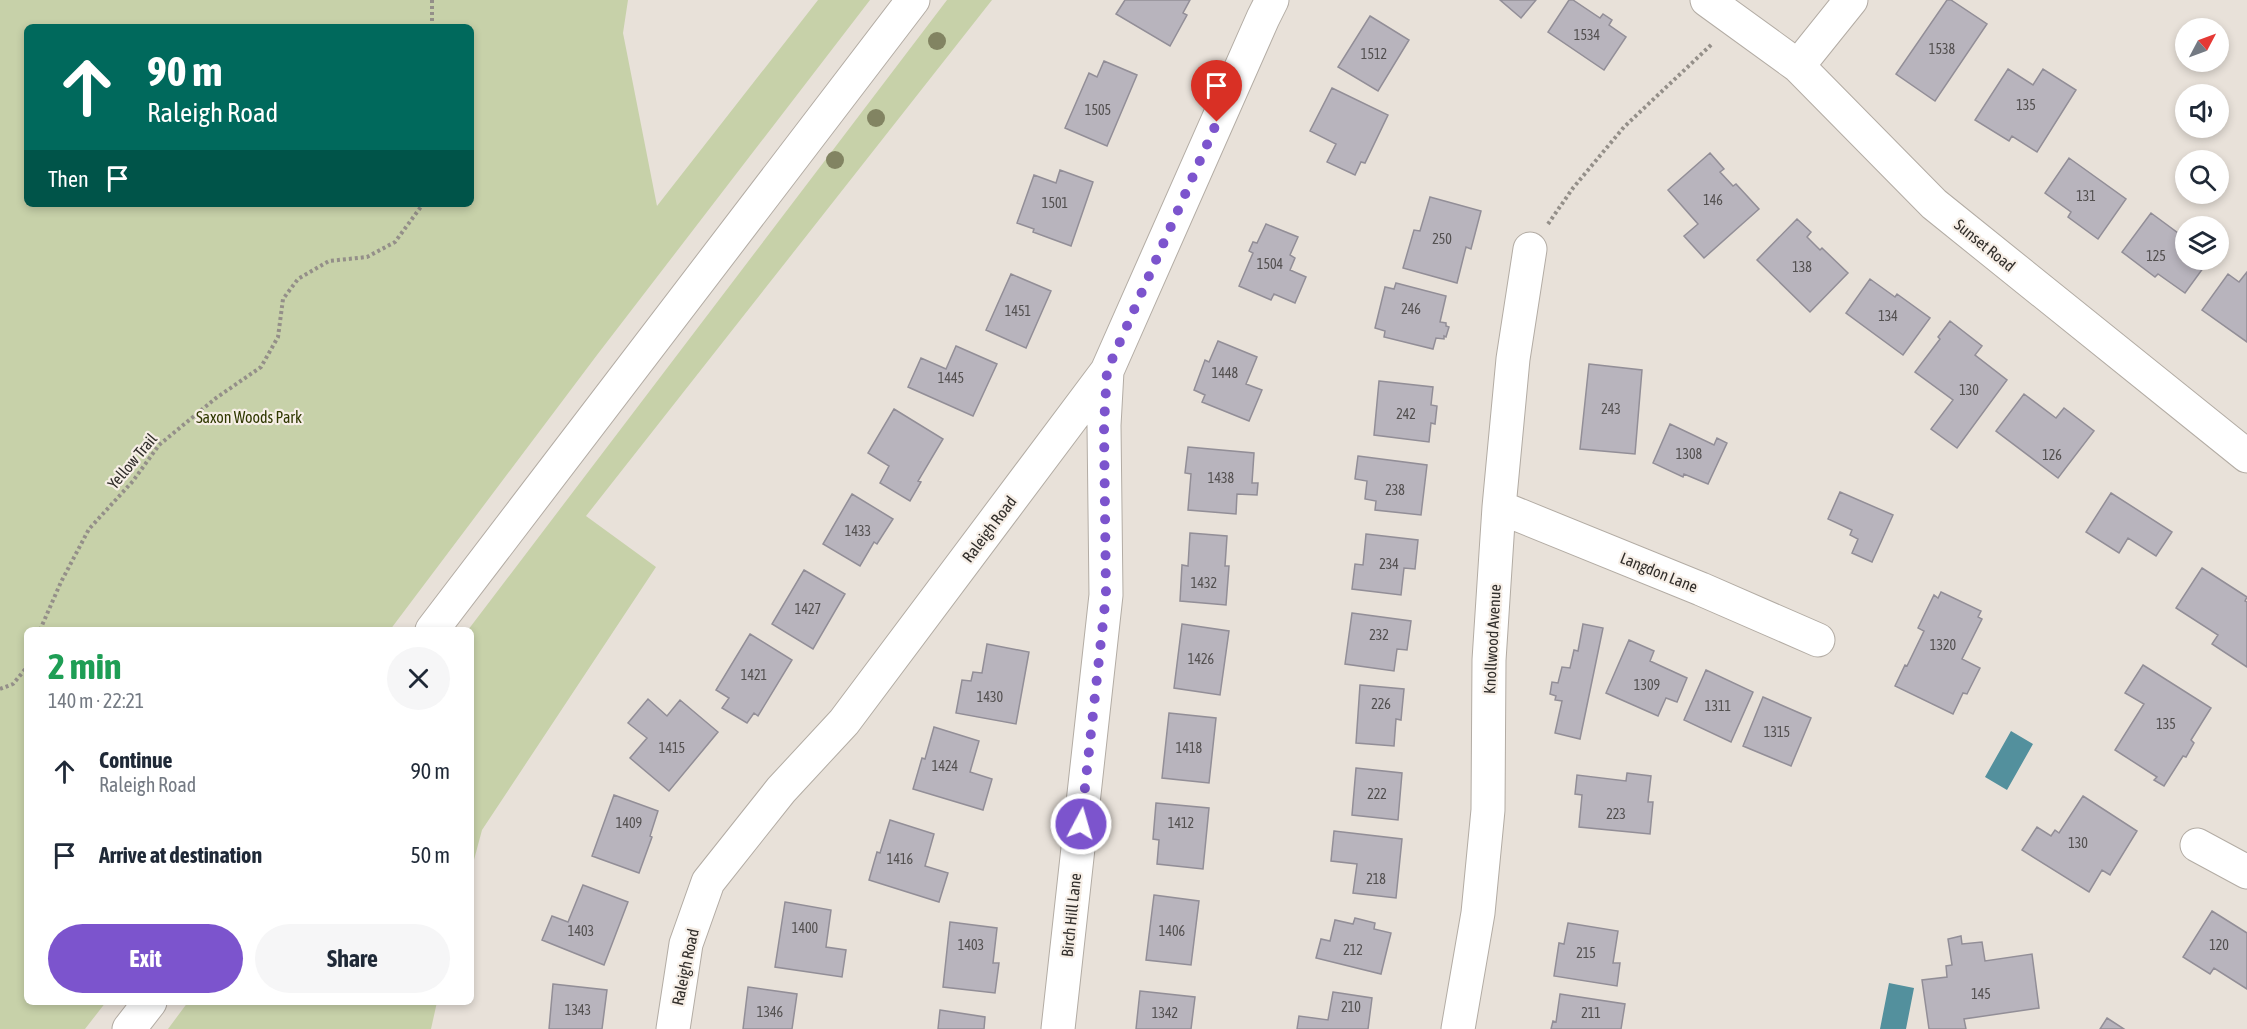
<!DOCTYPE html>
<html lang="en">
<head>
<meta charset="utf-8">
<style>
	body { margin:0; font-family:"Asap Condensed",sans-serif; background:#f6f6f7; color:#1f2937; height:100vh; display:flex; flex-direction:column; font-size:22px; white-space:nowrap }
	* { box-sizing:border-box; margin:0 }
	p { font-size:20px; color:#747a83 }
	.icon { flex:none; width:33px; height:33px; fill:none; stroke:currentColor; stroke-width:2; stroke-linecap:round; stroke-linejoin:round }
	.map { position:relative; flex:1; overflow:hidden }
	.side { position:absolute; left:24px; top:627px; width:450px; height:378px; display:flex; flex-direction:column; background:#fff; border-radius:9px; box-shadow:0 3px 9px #0003 }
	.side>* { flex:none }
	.banner { position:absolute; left:24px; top:24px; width:450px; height:183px; border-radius:9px; box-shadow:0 3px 9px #0003; background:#00695c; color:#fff; overflow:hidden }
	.needle { width:39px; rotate:49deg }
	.buttons { position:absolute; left:2175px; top:18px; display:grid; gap:12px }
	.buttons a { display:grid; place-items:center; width:54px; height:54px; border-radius:50%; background:#fff; box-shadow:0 3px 9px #0003; font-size:30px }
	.pin { position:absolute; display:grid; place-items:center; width:51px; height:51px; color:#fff; margin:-62px -26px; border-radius:50% 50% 50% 0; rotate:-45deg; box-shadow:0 0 6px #0007 }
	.pin .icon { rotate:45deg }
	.me { position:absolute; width:66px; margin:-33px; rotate:6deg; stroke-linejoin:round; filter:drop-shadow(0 0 4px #0008) }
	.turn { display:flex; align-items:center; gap:21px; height:126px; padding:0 24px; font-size:27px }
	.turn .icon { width:78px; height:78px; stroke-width:2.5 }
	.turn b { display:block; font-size:42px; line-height:51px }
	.then { display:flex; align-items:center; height:57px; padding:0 24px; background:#0003; gap:12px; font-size:22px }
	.round { display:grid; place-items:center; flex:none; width:63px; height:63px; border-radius:32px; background:#f6f6f7 }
	.headline { display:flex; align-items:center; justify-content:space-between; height:102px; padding:0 24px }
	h1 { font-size:36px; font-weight:700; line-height:45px; color:#1e9e55 }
	.cta { display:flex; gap:12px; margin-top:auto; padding:12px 24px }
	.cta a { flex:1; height:69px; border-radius:36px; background:#7c54cd; color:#fff; font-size:24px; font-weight:700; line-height:69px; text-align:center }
	.cta a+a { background:#f6f6f7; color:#1f2937 }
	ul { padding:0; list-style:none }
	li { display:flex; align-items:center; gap:18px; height:84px; padding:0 24px }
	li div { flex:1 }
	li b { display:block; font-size:22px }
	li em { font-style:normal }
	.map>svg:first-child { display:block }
</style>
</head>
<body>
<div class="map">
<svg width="2247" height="1029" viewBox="0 0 2247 1029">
	<rect width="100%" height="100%" fill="#e8e1d9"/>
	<path fill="#c7d1a9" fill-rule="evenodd" d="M0,0h628l-5,33 34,173 161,-206h52l-273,355 -207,275h-363v372h79l-21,27h-85zM27,27h444v177h-444z
		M947,0h45l-406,516 70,51 -174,263 -11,41v-241h-3z
		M188,1002h249l-6,27h-263z"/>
	<path fill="#53909d" d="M2011,731l22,13 -26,46 -22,-13z
		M1889,983l25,5 -8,41h-26z"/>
	<path fill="#b8b4bd" stroke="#928e97" stroke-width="1.5" d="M1125,0h65l-7,13 4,2 -17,31 -54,-32z
		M1500,0h36l-15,18z
		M1569,0h4l27,18 3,-4 9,6 -3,5 17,12 -22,33 -56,-38z
		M1947,0h4l36,24 -52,77 -39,-27z
		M1370,16l39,24 -31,51 -40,-24z
		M1104,61l33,14 -30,71 -42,-18 24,-55 8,4z
		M2008,69l25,16 10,-16 33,21 -39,62 -25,-16 -3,5 -34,-21z
		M1332,88l56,27 -23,48 -4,-1 -6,13 -28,-13 9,-18 -26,-13z
		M1710,153l14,16 -4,3 13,14 3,-2 23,25 -55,49 -20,-22 14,-12 -30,-34z
		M2069,158l57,41 -28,40 -30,-22 3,-5 -26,-19z
		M1060,170l33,12 -22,64 -38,-14 1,-3 -17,-6 17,-48 22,8z
		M1430,197l51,14 -10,38 -5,-2 -9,36 -54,-15 11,-38 6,1z
		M2151,213l35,26v21h23l-24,33 -27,-19 -3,3 -33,-25z
		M1797,219l14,13 -4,5 13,13 2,-2 26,25 -38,39 -53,-52z
		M1266,224l32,13 -8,18 5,3 -5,12 16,7 -11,26 -21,-9 -3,6 -32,-14 14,-33 -4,-2 4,-9 4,1z
		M2247,272v70l-45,-32 26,-36 11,8z
		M1011,274l40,17 -25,57 -40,-18z
		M1870,279l25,18 2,-3 33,24 -27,37 -57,-42z
		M1396,283l50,13 -6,26 6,1v3l3,1 -3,10 -2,-1v3l-8,-1 -3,11 -49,-12 1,-6 -10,-3 10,-41 9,2z
		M1950,321l32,25 -7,9 32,25 -50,68 -26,-19 22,-29 -38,-28 25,-33 -2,-2z
		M1218,341l39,16 -11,27 16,6 -13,31 -47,-19 3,-7 -11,-5 11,-30 4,2z
		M956,346l41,18 -24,52 -65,-29 13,-29 25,11z
		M1589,364l53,6 -7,84 -55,-5z
		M1379,381l54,6 -2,18 6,1 -2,18 -4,-1 -2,19 -55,-7z
		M2024,394l32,24 8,-10 30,23 -36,47 -62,-47z
		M894,409l49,30 -25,42 3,1 -11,19 -30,-18 9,-17 -21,-13z
		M1670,424l44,21 3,-7 10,5 -19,41 -24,-10 -1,3 -30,-14z
		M1188,447l66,6 -2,30h6l-1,12 -20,-1 -1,20 -48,-4 3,-36 -6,-1z
		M1358,456l69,9 -6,50 -46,-5 1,-9 -11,-2 2,-18 -12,-2z
		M1840,492l53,23 -21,47 -20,-9 6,-14 -8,-4 2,-5 -24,-11z
		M2111,493l61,39 -16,24 -28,-18 -9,15 -33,-21z
		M852,494l41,25 -16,25 -3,-2 -14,24 -37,-22z
		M1190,533l37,3 -2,30h4l-3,39 -46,-4 2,-36 6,1z
		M1366,534l52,6 -3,29 -11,-1 -3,27 -49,-6 3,-25 8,1z
		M2202,568l45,29 -2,4 2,1v65l-35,-23 6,-9 -42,-27z
		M804,570l41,24 -32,55 -41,-25z
		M1941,592l40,19 -3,6 4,2 -20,40 18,9 -13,26 -4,-1 -10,21 -58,-28 10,-21 2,1 17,-35 -6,-3 16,-33 4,3z
		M1352,613l59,8 -4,29 -10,-1 -3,22 -49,-7z
		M1182,624l47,7 -9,64 -46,-7z
		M1583,624l20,4 -23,111 -25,-6 7,-32 -7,-1 1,-4 -6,-2 2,-12 6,1 4,-16 8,1 4,-18 4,1z
		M750,634l42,26 -34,56 -4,-3 -7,10 -25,-15 7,-10 -13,-8z
		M1629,640l25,11 -4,10 37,17 -10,24 -11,-4 -8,18 -52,-23z
		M987,644l42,8 -13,72 -60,-11 6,-33 9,1 2,-9 9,1z
		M2143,665l68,43 -20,32 3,3 -8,14 -3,-1 -19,30 -10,-6 3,-3 -42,-27 29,-46 -19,-11z
		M1706,670l47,22 -22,50 -47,-22z
		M1360,685l44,4 -3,31 -5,-1 -2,27 -38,-3z
		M1763,697l48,21 -20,48 -48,-20z
		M648,699l19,17 13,-16 38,32 -49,59 -39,-33 17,-20 -19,-15z
		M1169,713l47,5 -7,65 -47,-5z
		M934,727l45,14 -9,31 22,7 -9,31 -70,-21 9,-31 3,1z
		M1356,768l46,5 -4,47 -46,-5z
		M1627,773l24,3 -3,26h5l-3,32 -71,-7 3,-32 -7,-1 2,-19 49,6z
		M614,795l44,16 -8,25 2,1 -13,36 -47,-17z
		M2083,796l54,35 -27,44 -8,-5 -13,22 -67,-42 15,-23 14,9 4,-6 4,3z
		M1156,803l53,5 -6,61 -46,-5 2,-24 -6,-1z
		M890,820l44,14 -9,32 23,7 -9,29 -70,-22 8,-28 3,1z
		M1334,831l68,8 -6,59 -43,-5 4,-29 -26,-3z
		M583,885l45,17 -24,63 -62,-25 10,-24 16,6z
		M1154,895l45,6 -8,64 -45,-5z
		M785,902l46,8 -5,37 20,3 -4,27 -67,-10z
		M2212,911l35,22v56l-33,-21 -4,6 -27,-17z
		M1355,918l20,5 -1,6 17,4 -10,41 -65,-16 5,-19 9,2 5,-21 18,4z
		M950,922l47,6 -4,35h6l-4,30 -52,-6z
		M1568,923l50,8 -5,32h7l-3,23 -63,-10 5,-33 5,1z
		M1961,936l1,8 20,-2 3,19 47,-7 7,54 -75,11 2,10h-37l-7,-49 25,-3 -1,-11 6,-1 -4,-26z
		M553,984l54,6 -5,39h-53z
		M748,987l49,7 -5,35h-49z
		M1140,991l55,6 -4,32h-55z
		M1333,992l39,6 -4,31h-71l2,-13 29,4z
		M1560,994l65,10 -4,25h-70l2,-8 3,1z
		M940,1010l45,7 -1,12h-46z
		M2107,1018l17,11h-24z"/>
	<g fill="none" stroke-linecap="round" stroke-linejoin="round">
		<g stroke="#b3aca4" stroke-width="35">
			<path id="minor" d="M1707,0l91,66 136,138 313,252
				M1798,66l53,-66
				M1499,507l202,82 117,51
				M2197,845l50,27
				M673,1029l13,-85 22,-62 73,-92 63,-68 263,-351 156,-353 9,-18
				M1058,1029l48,-434 -2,-170 3,-54
				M1458,1029l20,-116 10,-103 1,-150 10,-153 14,-148 17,-110"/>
		</g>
		<g stroke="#b3aca4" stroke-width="35">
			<path id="highway" d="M432,630l481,-630
				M129,1029l21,-27"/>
		</g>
		<path stroke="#948f89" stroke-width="4" stroke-dasharray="3 3" stroke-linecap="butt" d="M432,0v27
			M1548,224l25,-36 51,-61 88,-83
			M40,630l21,-48 28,-53 44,-48 26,-36 57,-47 45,-31 17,-30 5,-38 15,-20 31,-18 38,-4 28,-15 28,-38
			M0,689l13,-5 14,-17"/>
		<use href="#minor" stroke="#fff" stroke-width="33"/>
		<use href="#highway" stroke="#fff" stroke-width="33"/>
	</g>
	<g fill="#828462">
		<circle cx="937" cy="41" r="9"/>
		<circle cx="876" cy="118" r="9"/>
		<circle cx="835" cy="160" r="9"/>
	</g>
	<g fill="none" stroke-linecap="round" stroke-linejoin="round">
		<path stroke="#7c54cd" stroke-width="10" stroke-dasharray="0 18" d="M1081,824l25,-229 -2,-170 3,-54 110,-249"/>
	</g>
	<g text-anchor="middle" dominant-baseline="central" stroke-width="4.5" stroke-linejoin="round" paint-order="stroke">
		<g font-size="14" fill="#535050">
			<text x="1587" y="35">1534</text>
			<text x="1942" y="49">1538</text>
			<text x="1374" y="54">1512</text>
			<text x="2026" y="105">135</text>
			<text x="1098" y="110">1505</text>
			<text x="2086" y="196">131</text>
			<text x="1713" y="200">146</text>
			<text x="1055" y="203">1501</text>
			<text x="1442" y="239">250</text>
			<text x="2156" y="256">125</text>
			<text x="1270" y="264">1504</text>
			<text x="1802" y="267">138</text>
			<text x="1411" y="309">246</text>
			<text x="1018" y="311">1451</text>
			<text x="1888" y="316">134</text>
			<text x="1225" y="373">1448</text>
			<text x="951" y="378">1445</text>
			<text x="1969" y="390">130</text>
			<text x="1611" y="409">243</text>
			<text x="1406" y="414">242</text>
			<text x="1689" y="454">1308</text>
			<text x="2052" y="455">126</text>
			<text x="1221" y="478">1438</text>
			<text x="1395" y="490">238</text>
			<text x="858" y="531">1433</text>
			<text x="1389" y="564">234</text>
			<text x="1204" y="583">1432</text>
			<text x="808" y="609">1427</text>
			<text x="1379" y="635">232</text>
			<text x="1943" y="645">1320</text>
			<text x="1201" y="659">1426</text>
			<text x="754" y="675">1421</text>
			<text x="1647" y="685">1309</text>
			<text x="990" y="697">1430</text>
			<text x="1381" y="704">226</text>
			<text x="1718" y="706">1311</text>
			<text x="2166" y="724">135</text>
			<text x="1777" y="732">1315</text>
			<text x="672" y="748">1415</text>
			<text x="1189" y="748">1418</text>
			<text x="945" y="766">1424</text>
			<text x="1377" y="794">222</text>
			<text x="1616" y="814">223</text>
			<text x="629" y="823">1409</text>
			<text x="1181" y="823">1412</text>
			<text x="2078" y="843">130</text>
			<text x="900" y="859">1416</text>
			<text x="1376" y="879">218</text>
			<text x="805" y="928">1400</text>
			<text x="581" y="931">1403</text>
			<text x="1172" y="931">1406</text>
			<text x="971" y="945">1403</text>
			<text x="2219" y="945">120</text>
			<text x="1353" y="950">212</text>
			<text x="1586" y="953">215</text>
			<text x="1981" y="994">145</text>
			<text x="1351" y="1007">210</text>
			<text x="578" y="1010">1343</text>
			<text x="770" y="1012">1346</text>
			<text x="1165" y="1013">1342</text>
			<text x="1591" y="1013">211</text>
		</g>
		<g font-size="16" fill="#312e2b" stroke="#f6eee6">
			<text transform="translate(1985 245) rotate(39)">Sunset Road</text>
			<text transform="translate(132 461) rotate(-50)">Yellow Trail</text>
			<text transform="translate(989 529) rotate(-53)">Raleigh Road</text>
			<text transform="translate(1659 572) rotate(22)">Langdon Lane</text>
			<text transform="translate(1492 639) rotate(-87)">Knollwood Avenue</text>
			<text transform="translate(1071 915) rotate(-84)">Birch Hill Lane</text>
			<text transform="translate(685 967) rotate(-78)">Raleigh Road</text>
		</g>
		<g font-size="16" fill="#2f3800" stroke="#f6eee6">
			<text x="249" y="417">Saxon Woods Park</text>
		</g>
	</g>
</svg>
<div class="buttons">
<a><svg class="needle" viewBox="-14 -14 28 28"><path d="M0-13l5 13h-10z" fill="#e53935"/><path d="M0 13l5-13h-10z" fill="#747a83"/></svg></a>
<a><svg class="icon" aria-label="sound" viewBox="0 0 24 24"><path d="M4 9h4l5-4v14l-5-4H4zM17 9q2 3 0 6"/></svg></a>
<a><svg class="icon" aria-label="search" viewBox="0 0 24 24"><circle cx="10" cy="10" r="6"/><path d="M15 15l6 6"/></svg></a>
<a><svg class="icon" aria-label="layers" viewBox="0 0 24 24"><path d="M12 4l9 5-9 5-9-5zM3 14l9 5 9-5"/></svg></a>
</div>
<div class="pin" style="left:1217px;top:122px;background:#d93025"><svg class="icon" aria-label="arrive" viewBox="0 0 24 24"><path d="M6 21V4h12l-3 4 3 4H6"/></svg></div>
<svg class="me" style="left:1081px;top:824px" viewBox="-20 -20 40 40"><circle r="17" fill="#7c54cd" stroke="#fff" stroke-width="3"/><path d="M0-11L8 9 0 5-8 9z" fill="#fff"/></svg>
<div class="banner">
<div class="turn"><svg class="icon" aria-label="ahead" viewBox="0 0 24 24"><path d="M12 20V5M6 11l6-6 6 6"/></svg><div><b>90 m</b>Raleigh Road</div></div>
<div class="then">Then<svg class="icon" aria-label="arrive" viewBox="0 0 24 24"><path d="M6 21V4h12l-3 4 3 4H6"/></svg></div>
</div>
<section class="side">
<div class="headline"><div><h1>2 min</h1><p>140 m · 22:21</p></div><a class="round"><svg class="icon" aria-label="close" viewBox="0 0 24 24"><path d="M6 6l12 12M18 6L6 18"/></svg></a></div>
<ul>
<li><svg class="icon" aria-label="ahead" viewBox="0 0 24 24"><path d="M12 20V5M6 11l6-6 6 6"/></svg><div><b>Continue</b><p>Raleigh Road</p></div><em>90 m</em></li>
<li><svg class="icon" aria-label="arrive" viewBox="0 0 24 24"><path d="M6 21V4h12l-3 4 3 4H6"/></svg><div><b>Arrive at destination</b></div><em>50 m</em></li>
</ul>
<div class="cta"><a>Exit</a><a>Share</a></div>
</section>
</div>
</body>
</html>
